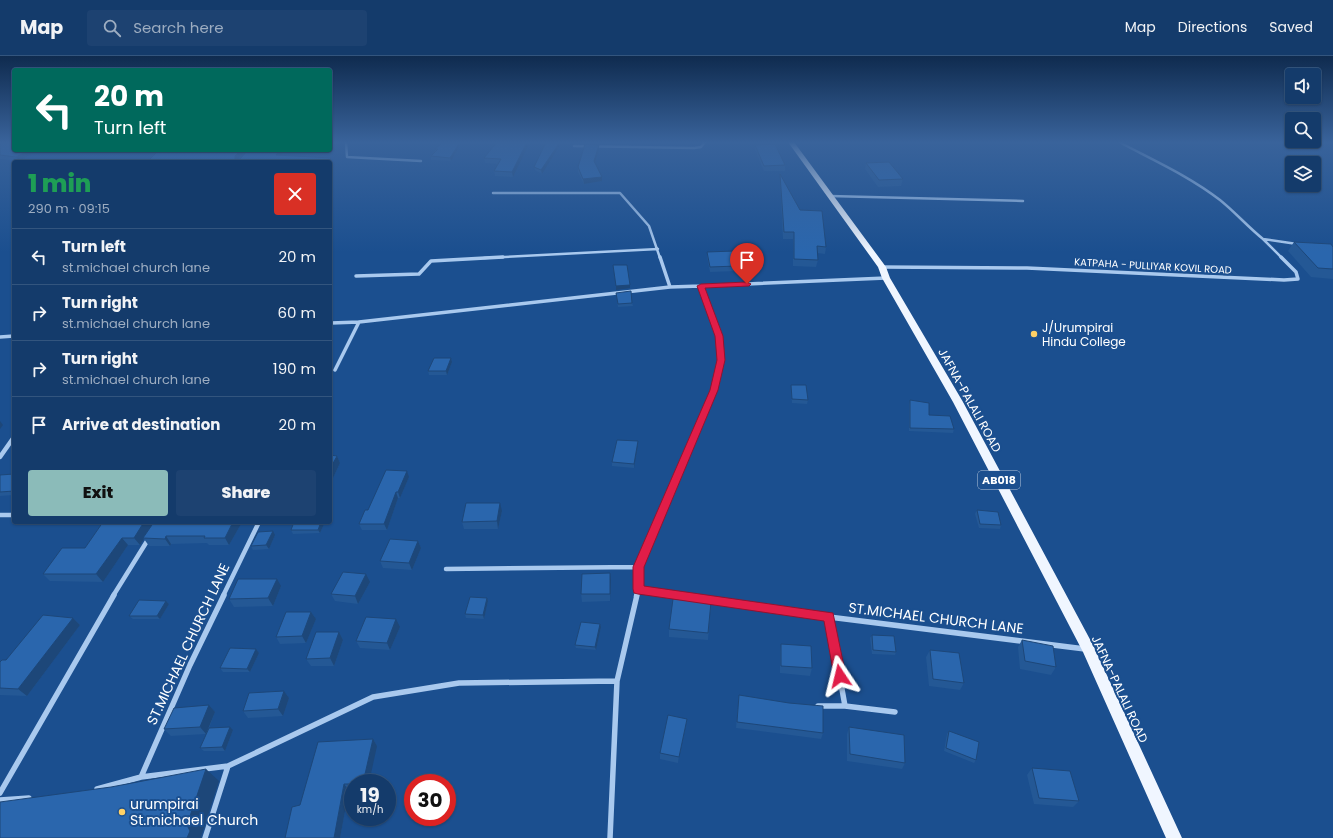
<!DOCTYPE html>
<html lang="en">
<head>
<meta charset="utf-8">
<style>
	body { margin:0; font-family:Poppins,sans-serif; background:#1d4271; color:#f1f3f6; height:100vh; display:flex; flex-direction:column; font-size:15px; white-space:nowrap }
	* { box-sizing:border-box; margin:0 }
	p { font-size:13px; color:#9dadc1 }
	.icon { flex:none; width:22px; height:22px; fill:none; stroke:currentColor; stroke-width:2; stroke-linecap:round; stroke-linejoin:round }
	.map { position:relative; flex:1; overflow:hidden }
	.panel { position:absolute; left:12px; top:104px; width:320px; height:364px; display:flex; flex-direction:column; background:#143b6b; border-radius:4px; box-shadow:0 1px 3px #0004,0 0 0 1px #33557e }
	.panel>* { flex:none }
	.top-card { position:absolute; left:12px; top:12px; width:320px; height:84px; border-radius:4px; box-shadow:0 1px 3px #0004,0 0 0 1px #33557e; background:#00695c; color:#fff; overflow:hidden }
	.tools { position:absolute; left:1285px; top:12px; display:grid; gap:8px }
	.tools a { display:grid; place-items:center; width:36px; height:36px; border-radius:4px; background:#143b6b; box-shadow:0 1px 3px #0004,0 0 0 1px #33557e; font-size:20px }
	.speed { position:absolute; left:344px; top:718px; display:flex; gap:8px; font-size:20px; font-weight:700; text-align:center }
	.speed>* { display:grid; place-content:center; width:52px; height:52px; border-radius:50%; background:#143b6b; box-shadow:0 1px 3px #0004,0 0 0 1px #33557e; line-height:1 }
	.speed small { font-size:10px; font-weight:400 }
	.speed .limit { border:6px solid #d22; background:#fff; color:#111 }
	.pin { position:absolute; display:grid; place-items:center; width:34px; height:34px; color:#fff; margin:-41px -17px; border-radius:50% 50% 50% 0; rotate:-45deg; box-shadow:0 0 4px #0007 }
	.pin .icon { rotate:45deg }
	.me { position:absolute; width:44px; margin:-22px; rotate:350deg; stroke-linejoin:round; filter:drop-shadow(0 0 3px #0008) }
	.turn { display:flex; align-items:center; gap:14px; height:84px; padding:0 16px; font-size:18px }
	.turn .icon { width:52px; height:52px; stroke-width:2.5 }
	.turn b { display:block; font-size:28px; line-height:34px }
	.round { display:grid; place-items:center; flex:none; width:42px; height:42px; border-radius:4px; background:#1d4271 }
	.headline { display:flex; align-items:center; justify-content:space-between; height:68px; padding:0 16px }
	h1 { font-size:24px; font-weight:800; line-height:30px; color:#1e9e55 }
	.primary-button { display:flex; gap:8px; margin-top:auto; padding:8px 16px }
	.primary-button a { flex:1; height:46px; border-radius:4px; background:#8bbbb9; color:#111; font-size:16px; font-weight:800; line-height:46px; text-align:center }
	.primary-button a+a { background:#1d4271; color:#f1f3f6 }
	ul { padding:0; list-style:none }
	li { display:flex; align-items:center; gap:12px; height:56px; padding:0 16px; border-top:1px solid #33557e }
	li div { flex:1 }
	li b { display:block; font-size:15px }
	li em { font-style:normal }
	header { display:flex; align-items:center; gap:24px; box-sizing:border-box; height:56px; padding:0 20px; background:#143b6b; border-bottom:1px solid #33557e }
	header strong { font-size:19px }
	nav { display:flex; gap:22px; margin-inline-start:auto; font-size:14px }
	.search { width:280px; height:36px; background:#1d4271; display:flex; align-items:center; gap:10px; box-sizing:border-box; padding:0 14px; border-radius:4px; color:#9dadc1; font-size:15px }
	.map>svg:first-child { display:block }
</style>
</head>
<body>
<header>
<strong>Map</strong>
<div class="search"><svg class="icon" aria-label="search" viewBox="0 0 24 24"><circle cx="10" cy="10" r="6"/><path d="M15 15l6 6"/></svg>Search here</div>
<nav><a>Map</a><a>Directions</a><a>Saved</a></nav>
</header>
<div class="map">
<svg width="1333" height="782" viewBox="0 0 1333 782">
	<rect width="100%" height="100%" fill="#1b4f8f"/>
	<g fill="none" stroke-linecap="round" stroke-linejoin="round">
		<path stroke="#a9c9ee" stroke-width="2.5" d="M346,86l1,15 74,4
			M1119,86c34,18 70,34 101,58 15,12 28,27 43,39
			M574,90l120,2 7,-1 4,-5
			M493,137h127l29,33 11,32
			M830,140l193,5
			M484,202l174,-9
			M1282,202l-19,-19 34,5"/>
		<path stroke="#a9c9ee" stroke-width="3.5" d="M660,201l10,30
			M882,211l145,1 257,12 14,-1 -2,-7 -15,-15
			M356,220l63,-2 12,-13 72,-4
			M331,267l28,-1
			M0,281l14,-1
			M335,314l24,-48 311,-35 31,-1
			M707,350c22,-52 12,-70 -6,-120l185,-8"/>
		<path stroke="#a9c9ee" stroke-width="4.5" d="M0,401l14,-20
			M0,459h14
			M446,513l192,-2
			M113,540l36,-58
			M223,540l36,-74
			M636,540l2,-7
			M685,540l-47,-7v-22l69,-162"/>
		<path stroke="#a9c9ee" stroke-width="5.5" d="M678,539l151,22 256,32
			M818,650h27l-16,-89
			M845,650l50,6
			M141,721l49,-112 34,-70
			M97,733l44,-12 87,-11 145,-69 86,-14 158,-2 20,-86
			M0,737l114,-198
			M0,744l29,-2
			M205,782l23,-72
			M610,782l7,-157"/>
		<path fill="#f0f6ff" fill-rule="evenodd" d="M788,86h6l92,125 4,11 73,124 130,243 89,193h-16l-83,-186 -130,-250 -71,-124 -4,-11z"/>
	</g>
	<path fill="#245895" d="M0,86l14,8h36l-5,3h-11l-15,8 -19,-2z
		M462,86l-11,19 -20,-1v-4l4,-5v-2z
		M546,86l-4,32 -7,-4 -1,-3z
		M566,86h20l-1,1h-19z
		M588,86h14l-1,2 -13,-1z
		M755,89l30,20v6h-21l-9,-21z
		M528,90l-15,31 -18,-1 -1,-5 4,-7 -13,-1 -1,-5z
		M599,93l-4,14 7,18 -18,3 -6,-12v-5z
		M866,107l37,16 -2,7 -23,1 -13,-18z
		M780,118l20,36 26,37 -1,7 -8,-1 1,7 -2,7 -23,-1v-27h-10l-3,-59z
		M1294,186l39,5v32l-22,-2 -23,-26z
		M707,196l30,14v5l-27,1 -3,-15z
		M616,237l16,10 1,3 -15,1z
		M451,302l1,4 -5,13h-18l-1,-4z
		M791,329l17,15 -1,4 -15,-1 -1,-14z
		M910,344l19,15 25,14 -1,4 -44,-2v-27z
		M638,385v4l-4,23 -22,-2v-4z
		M330,399l7,1 3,7 -7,15h-3z
		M14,418v21l-14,1v-21z
		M409,421l-9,21h-2l-11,32h-25l-3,-6 9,-14z
		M977,454l24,15 -1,4 -21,-1 -4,-14z
		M502,455l-4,18h-34l-2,-7z
		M103,466h49l1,1 88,1 -12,21h-20l-2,-2 -36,1 -1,2h-21l-5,-7 -4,6h-12l-25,37 -53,-1 -7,-7 42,-26z
		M294,466h31l-5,11 -27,1 -2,-4z
		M275,479l-6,14 -16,1 -2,-4z
		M418,485l3,7 -9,22 -29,-2 -3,-7z
		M611,525l-1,20 -28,1 -1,-8z
		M370,526l-12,22 -23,-3 -4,-7z
		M281,530l-8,20 -39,1 -5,-8z
		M487,542l1,3 -4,18 -18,-1 -1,-4z
		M166,545l3,3 -9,15h-27l-4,-3z
		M711,546l-3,38 -39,-3v-8z
		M311,556l5,7 -10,24 -26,1 -4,-7z
		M73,562l7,7 -53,71 -27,-1v-33l6,-2z
		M600,568l1,3 -5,23 -20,-2 -1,-3z
		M400,571l-10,23 -30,-2 -4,-7z
		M339,576l4,8 -9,26h-23l-5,-7z
		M872,579l24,17 -1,3 -23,-1 -2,-16z
		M1022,584l34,27 -5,8 -31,-6 -2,-22z
		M781,588l31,24 -2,8 -30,-3v-22z
		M256,593l3,4 -9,19h-27l-3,-4z
		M930,594l34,33 -4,7 -31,-4 -3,-29z
		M284,635l5,7 -6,18 -35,2 -5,-7z
		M739,639l84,38 -2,6 -85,-11z
		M209,649l6,7 -7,19 25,-1 -8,21h-21l-4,-3 6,-14 -35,2 -7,-7z
		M687,663l-1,6 -8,38 -18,-4v-6z
		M849,671l56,36 -3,6 -55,-8v-27z
		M949,675l27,29 -2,3 -30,-12 3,-17z
		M373,683l4,7 -24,37v7h-4l-9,48h-55l15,-33z
		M1032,712l47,33 -6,6 -39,-3 -7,-29z"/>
	<path fill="#1d4779" d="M460,86h2l-11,19 -1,-3z
		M527,86l1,4 -15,31 -1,-5z
		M560,86h2l-20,32 -1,-4z
		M599,89v4l-5,17v-5z
		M30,94h3l1,3 -15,8 -3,-4z
		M43,94h7l-5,3z
		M241,94h5l-9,10h-2v-4z
		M280,94h5l-7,9 -2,-4z
		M331,102l1,4 -2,3v-3h-3z
		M602,121v4l-18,3 -1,-5z
		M630,229v3l-14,2v-4z
		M451,302l1,4 -5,13 -1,-4z
		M330,338l2,5 -2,2z
		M0,365l3,4 -3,4z
		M638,385v4l-4,23v-4z
		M337,400l3,7 -7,15 -3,-6v-3z
		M407,415l2,6 -9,21 -2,-6z
		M396,436l2,6 -11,32 -3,-6z
		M500,447l2,8 -4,18 -1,-8z
		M144,466h8l1,2 -10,14 1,1 -4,6 -6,-7z
		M233,466h7l1,2 -12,21 -4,-7z
		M321,466h4l-5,11 -2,-3z
		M273,475l2,4 -6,14 -3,-4z
		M166,480l5,8 -1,2 -5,-7z
		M122,482l6,7 -25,37 -7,-8z
		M418,485l3,7 -9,22 -3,-7z
		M610,517l1,8 -1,20z
		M366,518l4,8 -12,22 -3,-8z
		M277,523l4,7 -8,20 -5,-8z
		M487,542l1,3 -4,18 -1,-4z
		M166,545l3,3 -9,15 -3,-3z
		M311,556l5,7 -10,24 -4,-7z
		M73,562l7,7 -53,71 -9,-7z
		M396,563l4,8 -10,23 -3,-7z
		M600,568l1,3 -5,23 -1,-3z
		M339,576l4,8 -9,26 -4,-8z
		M256,593l3,4 -9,19 -3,-3z
		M284,635l5,7 -6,18 -5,-7z
		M209,649l6,7 -9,22 -6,-7z
		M687,663l-1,6 -8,38 1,-6z
		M230,671l3,3 -8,21 -3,-4z
		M373,683l4,7 -8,37h-6z
		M206,713l13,12 -18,56 1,1h-15v-13z
		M344,728l5,6 -9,48h-6z"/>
	<path fill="#2a66ad" stroke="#1d4779" d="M0,86h14v8h16l-14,7 -16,-2z
		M443,86h17l-10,16 -19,-2 7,-7h-3z
		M497,86h30l-15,30 -18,-1 7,-12 -17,-1z
		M546,86h14l-19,28 -7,-3z
		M585,88l14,1 -5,16 8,16 -19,2 -5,-12z
		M775,88l10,21 -21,1 -9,-21z
		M156,94h85l-6,6v4h4l9,-10h32l-4,5 55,3 -4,4h-180l10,-10h-4z
		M889,106l14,17 -24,1 -13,-17z
		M780,118l20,36 22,1 4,36 -9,-1 1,14 -24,-1v-27h-10z
		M1294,186l37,2 2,3v22l-15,-1z
		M734,195l3,15 -27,1 -3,-15z
		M613,209h14l3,20 -14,1z
		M631,235l1,12 -14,1 -2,-11z
		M434,302h17l-5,13h-18z
		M791,329h15l2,15 -16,-1z
		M910,344l19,3v12l21,1 4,13 -44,-1z
		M617,384l21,1 -4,23 -22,-2z
		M330,399l7,1 -7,13z
		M386,414l21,1 -9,21h-2l-12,32h-25l6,-14h3z
		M14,418v17l-14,1v-17z
		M466,447h34l-3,18 -35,1z
		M977,454l21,2 3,13 -21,-1z
		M103,466h41l-10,16h-12l-26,36h-53l19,-26h23z
		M154,466h79l-8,16h-21l1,-2h-39l-1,3 -22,-1z
		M294,466h27l-3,8h-27z
		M273,475l-7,14 -15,1 7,-14z
		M390,483l28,2 -9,22 -29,-2z
		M343,516l23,2 -11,22 -24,-2z
		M610,517v21h-29l1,-20z
		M238,523h39l-9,19 -39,1z
		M470,541l17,1 -4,17 -18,-1z
		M673,543l38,3 -3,31 -39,-4z
		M139,544l27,1 -9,15h-28z
		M286,556h25l-9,24 -26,1z
		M43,559l30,3 -55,71 -18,-1v-26l2,-2h4z
		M366,561l30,2 -9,24 -31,-2z
		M581,566l19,2 -5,23 -20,-2z
		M316,576h23l-9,26 -24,1z
		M872,579l22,1 2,16 -23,-2z
		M1022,584l31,6 3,21 -31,-6z
		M781,588l30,2 1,22 -31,-2z
		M230,592l26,1 -9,20 -27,-1z
		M930,594l29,3 5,30 -31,-4z
		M284,635l-6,18 -35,2 6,-18z
		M739,639l50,8 34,3v27l-86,-11z
		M209,649l-9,22 -36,2 10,-21z
		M668,659l19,4 -8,38 -19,-4z
		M230,671l-8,20 -22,1 9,-20z
		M849,671l55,8 1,28 -55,-9z
		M949,675l30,11 -3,18 -30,-12z
		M373,683l-10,44h-10v1h-9l-10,54h-49l7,-31 8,-2 18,-63z
		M1032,712l38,3 9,30 -40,-3z
		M206,713l-19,56 3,6 -3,7h-187v-36l111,-15z"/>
	<linearGradient id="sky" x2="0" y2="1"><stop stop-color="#0f2b4f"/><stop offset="0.44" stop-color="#39639b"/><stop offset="1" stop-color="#39639b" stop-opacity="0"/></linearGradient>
	<rect width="1333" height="196" fill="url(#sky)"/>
	<path fill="#e11d48" stroke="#92132f" d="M747,226l4,2 -2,2 -44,2 18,48 2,24 -7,30 -74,177v19l189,27 13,63 -2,4 -4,1 -4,-1 -2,-4 -10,-55 -186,-27 -4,-1 -1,-4v-22l77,-177 7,-30 -2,-24 -18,-50 4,-2z"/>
	<g fill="#ffd166" stroke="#1b4f8f" stroke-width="1.5">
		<circle cx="1034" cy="278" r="4"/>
		<circle cx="122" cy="756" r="4"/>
	</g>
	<g text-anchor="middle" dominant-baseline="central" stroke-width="4" stroke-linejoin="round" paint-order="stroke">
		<g font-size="10" fill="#fff" stroke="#1b4f8f">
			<text transform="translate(1153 210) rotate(3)">KATPAHA - PULLIYAR KOVIL ROAD</text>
		</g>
		<rect fill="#1b4f8f" stroke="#bbcadd" stroke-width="1" x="978" y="415" width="42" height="18" rx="3"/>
		<g font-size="11" font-weight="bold" fill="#fff">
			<text x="999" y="424">AB018</text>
		</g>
		<g font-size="12" fill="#fff" stroke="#1b4f8f" text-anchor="start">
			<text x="1042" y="271">J/Urumpirai<tspan x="1042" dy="14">Hindu College</tspan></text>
		</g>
		<g font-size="12" fill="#fff" stroke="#1b4f8f">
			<text transform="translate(970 344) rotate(61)">JAFNA-PALALI ROAD</text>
			<text transform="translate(1120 633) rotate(65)">JAFNA-PALALI ROAD</text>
		</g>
		<g font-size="14" fill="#fff" stroke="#1b4f8f">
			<text transform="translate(936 562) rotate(7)">ST.MICHAEL CHURCH LANE</text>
			<text transform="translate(188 588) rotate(-65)">ST.MICHAEL CHURCH LANE</text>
		</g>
		<g font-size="14" fill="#fff" stroke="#1b4f8f" text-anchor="start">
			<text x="130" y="748">urumpirai<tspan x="130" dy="16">St.michael Church</tspan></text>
		</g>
	</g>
</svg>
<div class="tools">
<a><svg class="icon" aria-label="sound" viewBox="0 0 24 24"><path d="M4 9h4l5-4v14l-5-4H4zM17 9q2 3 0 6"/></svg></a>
<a><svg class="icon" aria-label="search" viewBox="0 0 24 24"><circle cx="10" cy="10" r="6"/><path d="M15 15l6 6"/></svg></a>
<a><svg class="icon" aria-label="layers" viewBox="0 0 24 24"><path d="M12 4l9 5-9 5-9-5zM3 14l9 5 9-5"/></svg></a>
</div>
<div class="speed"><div>19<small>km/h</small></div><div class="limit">30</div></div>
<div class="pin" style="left:747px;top:228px;background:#d93025"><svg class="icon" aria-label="arrive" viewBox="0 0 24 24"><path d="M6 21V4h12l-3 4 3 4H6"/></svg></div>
<svg class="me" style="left:840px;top:620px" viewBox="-20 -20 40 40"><path d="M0-17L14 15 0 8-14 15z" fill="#e11d48" stroke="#fff" stroke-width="4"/></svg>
<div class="top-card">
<div class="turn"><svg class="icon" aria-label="left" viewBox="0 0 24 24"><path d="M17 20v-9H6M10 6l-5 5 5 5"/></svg><div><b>20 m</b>Turn left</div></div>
</div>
<section class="panel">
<div class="headline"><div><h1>1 min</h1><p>290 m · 09:15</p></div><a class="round" style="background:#d93025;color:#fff"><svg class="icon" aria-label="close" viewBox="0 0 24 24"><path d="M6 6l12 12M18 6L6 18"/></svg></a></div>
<ul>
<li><svg class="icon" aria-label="left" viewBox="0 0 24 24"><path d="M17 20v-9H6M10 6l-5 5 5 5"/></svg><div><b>Turn left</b><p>st.michael church lane</p></div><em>20 m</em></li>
<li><svg class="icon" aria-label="right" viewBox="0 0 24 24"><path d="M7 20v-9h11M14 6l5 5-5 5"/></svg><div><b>Turn right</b><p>st.michael church lane</p></div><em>60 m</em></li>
<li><svg class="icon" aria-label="right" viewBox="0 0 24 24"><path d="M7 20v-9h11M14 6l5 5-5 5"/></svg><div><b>Turn right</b><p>st.michael church lane</p></div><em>190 m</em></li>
<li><svg class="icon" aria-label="arrive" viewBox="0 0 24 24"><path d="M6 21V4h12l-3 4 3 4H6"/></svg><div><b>Arrive at destination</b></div><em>20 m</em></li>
</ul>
<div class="primary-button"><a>Exit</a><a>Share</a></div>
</section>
</div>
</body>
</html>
